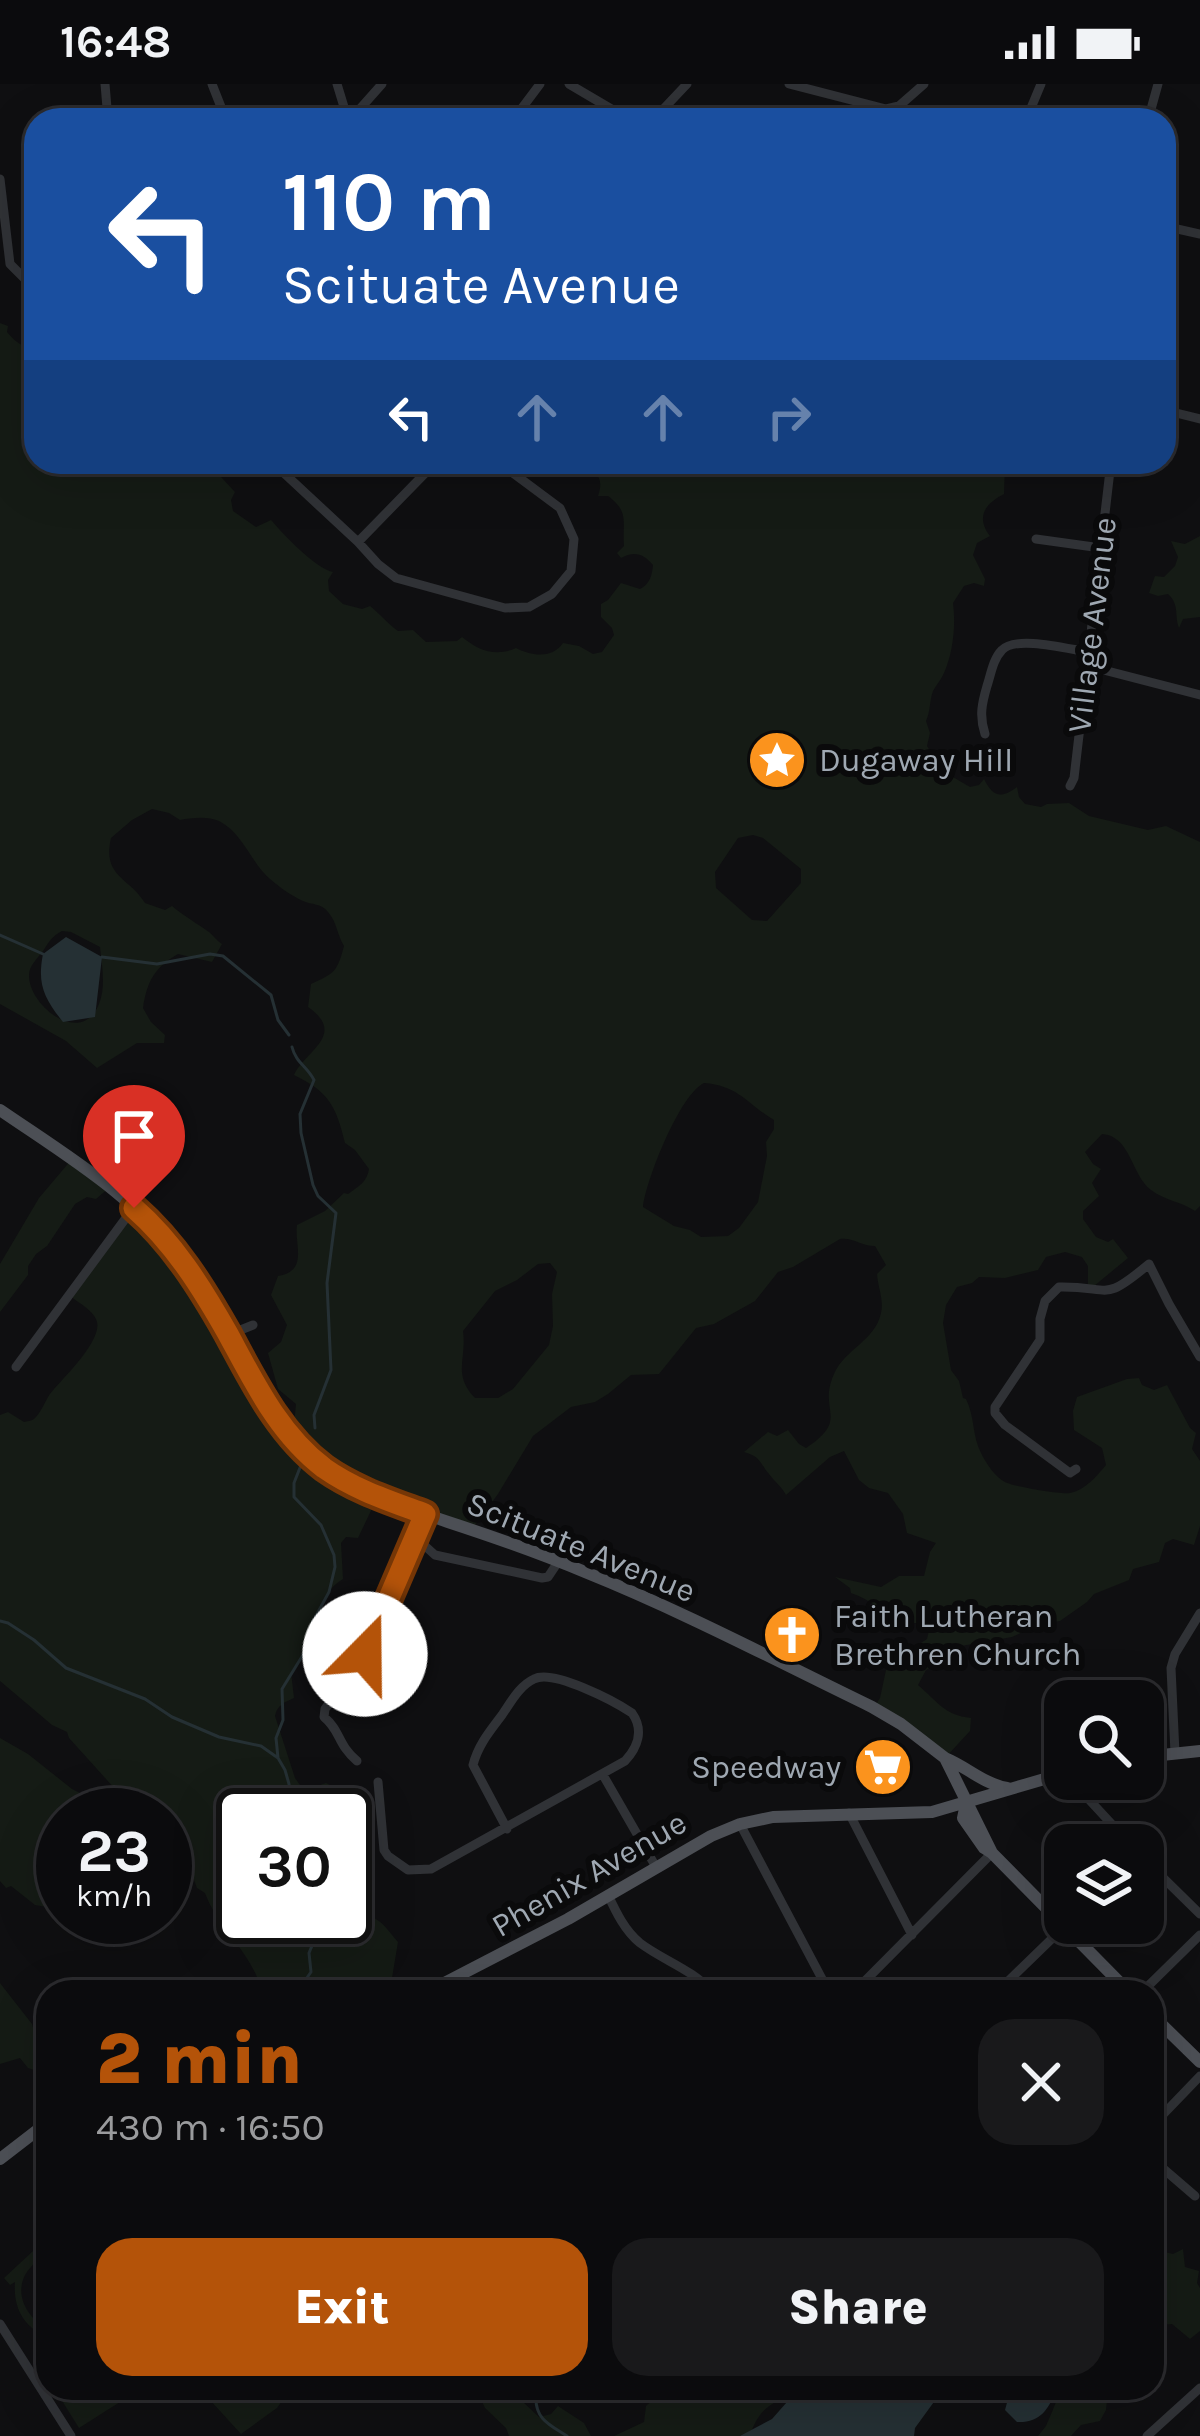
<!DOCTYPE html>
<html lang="en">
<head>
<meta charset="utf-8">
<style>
	body { margin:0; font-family:Karla,sans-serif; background:#19191b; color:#f1f3f6; height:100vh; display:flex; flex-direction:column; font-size:45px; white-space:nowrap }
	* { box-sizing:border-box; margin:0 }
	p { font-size:39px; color:#9a9b9d }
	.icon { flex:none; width:66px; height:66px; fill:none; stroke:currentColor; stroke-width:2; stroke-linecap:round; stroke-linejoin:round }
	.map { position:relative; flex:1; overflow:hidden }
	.details { position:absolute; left:36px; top:1896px; width:1128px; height:420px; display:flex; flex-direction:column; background:#0b0b0d; border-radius:36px; box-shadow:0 12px 48px #0002,0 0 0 3px #2b2b2e }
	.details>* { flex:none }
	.banner { position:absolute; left:24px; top:24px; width:1152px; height:366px; border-radius:36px; box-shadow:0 12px 48px #0002,0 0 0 3px #2b2b2e; background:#1a4fa0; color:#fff; overflow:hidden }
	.controls { position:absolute; left:1044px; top:1596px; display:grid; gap:24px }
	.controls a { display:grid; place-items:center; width:120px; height:120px; border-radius:24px; background:#0b0b0d; box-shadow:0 12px 48px #0002,0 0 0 3px #2b2b2e; font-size:60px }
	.speed { position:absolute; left:36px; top:1704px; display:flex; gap:24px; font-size:60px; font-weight:700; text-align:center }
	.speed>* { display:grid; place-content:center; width:156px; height:156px; border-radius:50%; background:#0b0b0d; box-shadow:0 12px 48px #0002,0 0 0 3px #2b2b2e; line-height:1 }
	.speed small { font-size:30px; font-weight:400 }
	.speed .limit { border:6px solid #111; border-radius:18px; background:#fff; color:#111 }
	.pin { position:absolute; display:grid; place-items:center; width:102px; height:102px; color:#fff; margin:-123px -51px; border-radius:50% 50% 50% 0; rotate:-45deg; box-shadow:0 0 12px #0007 }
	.pin .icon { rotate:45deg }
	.me { position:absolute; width:132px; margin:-66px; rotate:22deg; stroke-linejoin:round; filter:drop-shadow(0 0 9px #0008) }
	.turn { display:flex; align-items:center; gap:42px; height:252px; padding:0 60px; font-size:54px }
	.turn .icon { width:156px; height:156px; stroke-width:2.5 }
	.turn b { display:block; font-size:84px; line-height:102px }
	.lanes { display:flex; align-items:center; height:114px; padding:0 60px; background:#0003; justify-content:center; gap:60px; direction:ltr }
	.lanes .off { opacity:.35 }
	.round { display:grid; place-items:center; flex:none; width:126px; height:126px; border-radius:36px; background:#19191b }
	.headline { display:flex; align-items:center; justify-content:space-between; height:204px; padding:0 60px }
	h1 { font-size:72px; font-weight:800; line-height:90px; color:#b45309 }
	.cta { display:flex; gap:24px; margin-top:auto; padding:24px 60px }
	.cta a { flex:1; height:138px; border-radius:36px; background:#b45309; color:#fff; font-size:48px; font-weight:800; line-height:138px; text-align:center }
	.cta a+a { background:#19191b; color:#f1f3f6 }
	.status { display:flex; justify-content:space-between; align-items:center; height:84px; padding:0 60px; background:#0b0b0d; direction:ltr }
	.status svg { height:33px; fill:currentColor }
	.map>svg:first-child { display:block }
</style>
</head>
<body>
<div class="status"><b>16:48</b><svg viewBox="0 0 49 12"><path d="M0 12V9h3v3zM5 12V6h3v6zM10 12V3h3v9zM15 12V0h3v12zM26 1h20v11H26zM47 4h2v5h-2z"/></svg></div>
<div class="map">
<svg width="1200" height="2352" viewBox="0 0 1200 2352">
	<rect width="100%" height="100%" fill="#0f0f11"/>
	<path fill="#151b15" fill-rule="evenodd" d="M0,239l8,3 -1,6c9,11 16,15 29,18v112h159l14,2 26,28 -4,8 2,11 23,16 15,-7c12,14 44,48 62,52l-5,8 1,11 14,13 19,5 8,-3c10,8 17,17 28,25l15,-1 13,12 31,-1 5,-4c17,14 34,20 54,11 16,8 36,11 47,-5l16,3 14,8 9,-2 12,-17 -2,-7 -11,-11v-13l7,-4 13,-17 19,6c10,-5 12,-14 13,-24 -10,-12 -19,-14 -32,-7l-4,-5 7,-7c-2,-23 6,-34 -16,-50h-10c7,-21 -3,-23 -18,-34h425l-1,32c-20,10 -28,24 -14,42l-13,7 -4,12 12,24 -1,7 -10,-3 -10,3 -11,17c3,22 0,50 -9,70 -3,7 -8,12 -11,18 -4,11 -2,19 -7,30l4,12 -3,13 7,11 10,3 2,13 24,14 9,-2 5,-6c9,18 17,20 33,8l2,10 6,7 16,3 6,-3 22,-1 20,13 59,14 18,-4 34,16v364l-5,5c-13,-9 -31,-11 -44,-21 -20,-15 -20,-54 -49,-56l-17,18 8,12 8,5 -9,14 7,13 -16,15v8l13,18 12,5 5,-3 15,19 -40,33v-25l-6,-9 -17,-5 -19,5 -8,13 -33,8 -26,-1 -7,6 -15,4 -11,18 -3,18 8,47 8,11 4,17 3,1c9,18 6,37 15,54 5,10 14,24 24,29 6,4 57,13 65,11 15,-3 27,-17 36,-28l-4,-17 -28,-18 -1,-19 4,-14 50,-18 12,-1 3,7 12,5 13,-5 23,43 6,5 -4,16 8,12v65l-6,19 -21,-6 -8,4 -6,19 -26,7 -4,11 -35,14 -7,8 -27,19 -20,3 -28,13 -51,9 -7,7 -28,17 -8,15c20,17 26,30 53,33l-1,13 -25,27 -72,-49 7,-11 6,-28 -3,-7 9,-1 35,-23 3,-13 -14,-3 -17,1c-16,-13 -28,-24 -48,-31l-1,-5 -15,-11 46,10 18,-11h25l6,-24 6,-9 -29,-10 -4,-19 -15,-21 -19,-5 -10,-8 -15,-29 -14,6 -44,38c-5,-9 -11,-13 -17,-21 -10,-12 -8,-17 -25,-22l24,-20 9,4 11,-6 11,14 7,4c45,-30 11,-36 28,-74 11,-25 41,-33 47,-61 3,-13 -3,-25 -4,-39l9,-9 -11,-19c-14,0 -22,-9 -35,-7l-47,28 -15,5 -23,29 -41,23 -18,4 -37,46 -28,1 -23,19 -13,8 -24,5 -38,29 -35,58 -26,35 -95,-31 -19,40 -12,-1 -5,6 2,36c-16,10 -30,29 -19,46l-33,47 3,26c-9,4 -17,7 -19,18l20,62 5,7 9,4 17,-6 4,2v16l8,9 -2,5h-93v102h102v-9c10,9 14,5 26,9 11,3 19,16 27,25l-6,36 -6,5 5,9h-129c-9,-39 -44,-63 -57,-99l-8,-5c-8,-22 -9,-33 -32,-42v-31h-22l-6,-8 -12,-7 -56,-62 -2,-6 -15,-7 -52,-44v-266l8,-3 16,10c3,-1 7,-1 10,-3 7,-6 11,-18 16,-25 11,-14 52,-52 47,-72 -2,-11 -20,-20 -28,-27l66,-87 39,41 67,108 52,77 3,-30 -18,-15 -10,-36 13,-11 6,-17 -16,-30 7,-19c31,-5 16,-32 19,-51l28,-14 19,-18 4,1c11,-8 19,-12 21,-25l-14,-19 -10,-7c-9,-37 -16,-51 -51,-68 10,-23 54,-40 14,-68l3,-23c24,-11 26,-12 33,-38 -7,-11 -7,-24 -16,-34 -7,-9 -16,-7 -25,-11 -11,-5 -24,-14 -33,-22 -19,-16 -27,-46 -51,-58 -12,-5 -27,-3 -39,-1l-11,-7 -17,-4 -20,11 -21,18c-9,39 18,39 34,65l20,7 7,-4c12,10 26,18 37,26 5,4 8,9 13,12l-10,18 -34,-8c-23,13 -31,27 -35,54l8,14 14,13 -1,8h-27l-40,25 -31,-27 -66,-37zM753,751l10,3 38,31v14l-34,38 -15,-1 -36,-32 -1,-16 23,-34zM62,847l9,1 29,15c2,18 6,40 -1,57 -18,44 -71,1 -70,-29 0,-9 8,-16 14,-24 6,-9 9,-15 19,-20zM704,999c36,3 44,22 70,37v9l-8,13 1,14 -9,46 -19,26 -11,8 -27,1 -11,-7 -16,-4 -31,-19c3,-27 37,-113 61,-124zM550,1179l7,9 -5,22 1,32 -4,19 -36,44 -15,9h-23c-23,-24 -8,-39 -12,-67l32,-40 22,-11 21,-16z
		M1200,452v81l-17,2 -4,9c-5,-13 1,-23 -11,-34l-10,2 -9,-3 6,-17 9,1 11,-11 3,-9 -7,-16 14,3z
		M72,1075l38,28 -14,12 -9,-2 -12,7 -28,42 -11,8 -8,12v9l-28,37v-48l39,-66z
		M0,1654l28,16 44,35 22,11 7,14 -38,1v95l-28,-5 -24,-19 -5,2 -6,-7z
		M0,1899l32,41 10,38 -5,9 -9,-3 -8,-10 -20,6z
		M48,2153v15c-7,6 -18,14 -23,23 -11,22 4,44 23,55v8c-24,-11 -35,-29 -33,-56l-5,3 -6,-7z
		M1152,2165l21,5 10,-5 2,18 14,4 -2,12 3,5v43l-10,8 -18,-15 -13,1 -7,10z
		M54,2304h88l-63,40z
		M199,2304h92l-14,20 -36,26z
		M476,2304h32l31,29 12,-3 7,-8 26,17 7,13h-82l-3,-8 -21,-20z
		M659,2304h172c-37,7 -69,7 -81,48h-136l30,-14 2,-16 9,-8z
		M1062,2304h46l-2,22 -6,11 -19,4 -10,11h-33l8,-10z"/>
	<path fill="#253034" d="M66,853l36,20 -7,60 -32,5c-19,-24 -26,-38 -20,-68z
		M861,2304h83l-29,40 -1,8h-174l32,-17 22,-25 8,-4z
		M1011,2304h44l1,3c-8,19 -16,32 -39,31l-12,-12z"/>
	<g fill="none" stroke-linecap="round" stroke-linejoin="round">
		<path stroke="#253034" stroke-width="3" d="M0,851l43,19
			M102,873l55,7 53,-10 13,2 48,39 7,25 11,15
			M292,963c4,16 15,19 22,33l-14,34 1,19 12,52 5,11 18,17 -9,70 4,87 -17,45 1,13
			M0,1537l8,2 26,17 32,28 79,31 27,18 47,20 42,9 17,12 7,12 4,14 2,31
			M278,1674l-2,-20 7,-18 -1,-31 24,-39 6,-27 17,-31 6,-25 -1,-12 -13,-30 -27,-28v-14l9,-23
			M297,1908l14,-20 -2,-19 7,-17 -2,-7 -11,-12
			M527,2304l9,9c-1,22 14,28 31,39"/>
		<path stroke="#303236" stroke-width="9" d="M105,0l3,36
			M212,0l11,28v8
			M337,0l11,36
			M569,0l61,36
			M789,0l97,25 13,-3 25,-22
			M350,36l32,-36
			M513,36l27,-36
			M653,36l34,-36
			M1026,36l15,-36
			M1148,36l10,-36
			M0,95l10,85 26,26
			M1164,142l36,8
			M1164,326l36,9
			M272,378l86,80 20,22 18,14 109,30 24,-1 23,-13 19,-23 3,-32 -14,-31 -62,-46
			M1036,455l65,9
			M358,458l78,-80
			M1088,582l112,29
			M985,650c-6,-18 -3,-31 2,-48 4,-12 6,-27 15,-36 14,-15 66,-1 86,2
			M1070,702l4,-8 37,-316
			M228,1251l25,-10
			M16,1283l118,-160
			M1076,1385l-6,4 -65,-48 -10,-12v-6l45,-67v-21l5,-18 14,-14c54,-1 42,17 90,-23l20,40 31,53
			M414,1452l21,19 107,23 6,-1 10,-15
			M1175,1669l-4,-85 4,-14 25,-41
			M357,1677c-20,-17 -16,-30 -33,-44l1,-8 40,-55 60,-140
			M603,1691l53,92
			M1070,1695l61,66
			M378,1698l6,68 4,6 20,14 23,-1 194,-108c13,-14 19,-31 7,-48 -18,-12 -79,-44 -98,-34 -15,7 -23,23 -32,36 -12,16 -24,30 -29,50l34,64
			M849,1729l63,122
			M740,1740l89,168
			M1143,1774l57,56
			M608,1811c8,17 17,36 32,48 24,18 52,26 72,49
			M854,1908l138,-139
			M997,1908l68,-66
			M1142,1908l58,-57
			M1152,2042l48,-50
			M1152,2075l43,37
			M0,2240l71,112
			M1147,2352l53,-48"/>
		<path stroke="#4c4f55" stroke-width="12" d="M0,1026c67,46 139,88 186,156 46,65 72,153 138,201 37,27 81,40 124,55 46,15 92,31 137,50 97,39 192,89 287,135l29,17 44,34 47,95
			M1143,1673l57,-6
			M945,1674c22,9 39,26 62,30
			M966,1720l-3,14 21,30 8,5 137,139
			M427,1908l141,-73 143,-83 29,-12 33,-7 159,-5 133,-39
			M1152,1931l48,47
			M0,2075l48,-37"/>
	</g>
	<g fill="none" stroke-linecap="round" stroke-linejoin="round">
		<g stroke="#753606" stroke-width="30">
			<path id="route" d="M134,1124c40,35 68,80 94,126 26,48 51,100 96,134 31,22 66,33 101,46l-60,140"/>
		</g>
		<use href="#route" stroke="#b45309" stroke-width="21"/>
	</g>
	<defs>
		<g id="sight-disc" transform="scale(3)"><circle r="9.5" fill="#fb931d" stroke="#0a0a0b"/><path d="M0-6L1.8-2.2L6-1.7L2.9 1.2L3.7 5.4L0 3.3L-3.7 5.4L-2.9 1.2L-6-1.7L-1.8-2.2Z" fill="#fff"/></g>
		<g id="church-disc" transform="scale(3)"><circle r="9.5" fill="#fb931d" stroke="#0a0a0b"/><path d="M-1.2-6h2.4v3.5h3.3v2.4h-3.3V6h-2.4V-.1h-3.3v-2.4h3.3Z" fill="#fff"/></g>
		<g id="supermarket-disc" transform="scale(3)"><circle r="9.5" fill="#fb931d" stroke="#0a0a0b"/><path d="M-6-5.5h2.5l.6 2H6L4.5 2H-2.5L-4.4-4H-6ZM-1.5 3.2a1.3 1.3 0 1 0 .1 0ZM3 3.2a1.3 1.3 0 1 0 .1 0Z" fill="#fff"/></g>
	</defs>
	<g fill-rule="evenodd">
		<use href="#sight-disc" x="777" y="676"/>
		<use href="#church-disc" x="792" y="1551"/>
		<use href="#supermarket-disc" x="883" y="1683"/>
	</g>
	<g text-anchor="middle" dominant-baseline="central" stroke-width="12" stroke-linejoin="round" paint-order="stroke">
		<g font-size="33" fill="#9fa8b2" stroke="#0a0a0b">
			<text transform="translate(1092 541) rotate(-83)">Village Avenue</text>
			<text transform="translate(581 1463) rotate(22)">Scituate Avenue</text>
			<text transform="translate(589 1790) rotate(-30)">Phenix Avenue</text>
		</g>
		<g font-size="33" fill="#9fa8b2" stroke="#0a0a0b" text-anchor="start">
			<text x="819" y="676">Dugaway Hill</text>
			<text x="834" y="1532">Faith Lutheran<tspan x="834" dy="38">Brethren Church</tspan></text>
			<text x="841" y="1683" text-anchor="end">Speedway</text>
		</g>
	</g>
</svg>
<div class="controls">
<a><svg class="icon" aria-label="search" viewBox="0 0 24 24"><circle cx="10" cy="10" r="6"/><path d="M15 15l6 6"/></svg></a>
<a><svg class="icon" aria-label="layers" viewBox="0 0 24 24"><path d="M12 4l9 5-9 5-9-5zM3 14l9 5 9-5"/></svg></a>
</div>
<div class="speed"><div>23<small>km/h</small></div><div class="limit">30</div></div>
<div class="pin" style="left:134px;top:1124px;background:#d93025"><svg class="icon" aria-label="arrive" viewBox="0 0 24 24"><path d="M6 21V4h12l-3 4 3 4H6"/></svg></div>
<svg class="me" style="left:365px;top:1570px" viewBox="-20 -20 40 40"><circle r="19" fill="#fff"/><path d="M0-13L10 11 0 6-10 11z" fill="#b45309"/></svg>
<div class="banner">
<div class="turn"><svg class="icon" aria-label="left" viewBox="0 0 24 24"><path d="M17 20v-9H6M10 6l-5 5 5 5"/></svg><div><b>110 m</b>Scituate Avenue</div></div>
<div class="lanes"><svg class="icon" aria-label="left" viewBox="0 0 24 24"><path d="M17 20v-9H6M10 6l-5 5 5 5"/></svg><svg class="icon off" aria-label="ahead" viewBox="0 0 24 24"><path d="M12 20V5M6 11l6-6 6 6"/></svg><svg class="icon off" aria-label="ahead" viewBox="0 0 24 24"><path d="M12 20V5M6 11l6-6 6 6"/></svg><svg class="icon off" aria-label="right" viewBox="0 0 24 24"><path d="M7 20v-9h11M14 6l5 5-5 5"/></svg></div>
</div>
<section class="details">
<div class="headline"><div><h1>2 min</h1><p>430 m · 16:50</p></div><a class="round"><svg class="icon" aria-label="close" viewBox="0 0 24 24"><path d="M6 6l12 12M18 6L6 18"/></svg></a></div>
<div class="cta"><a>Exit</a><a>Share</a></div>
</section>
</div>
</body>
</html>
